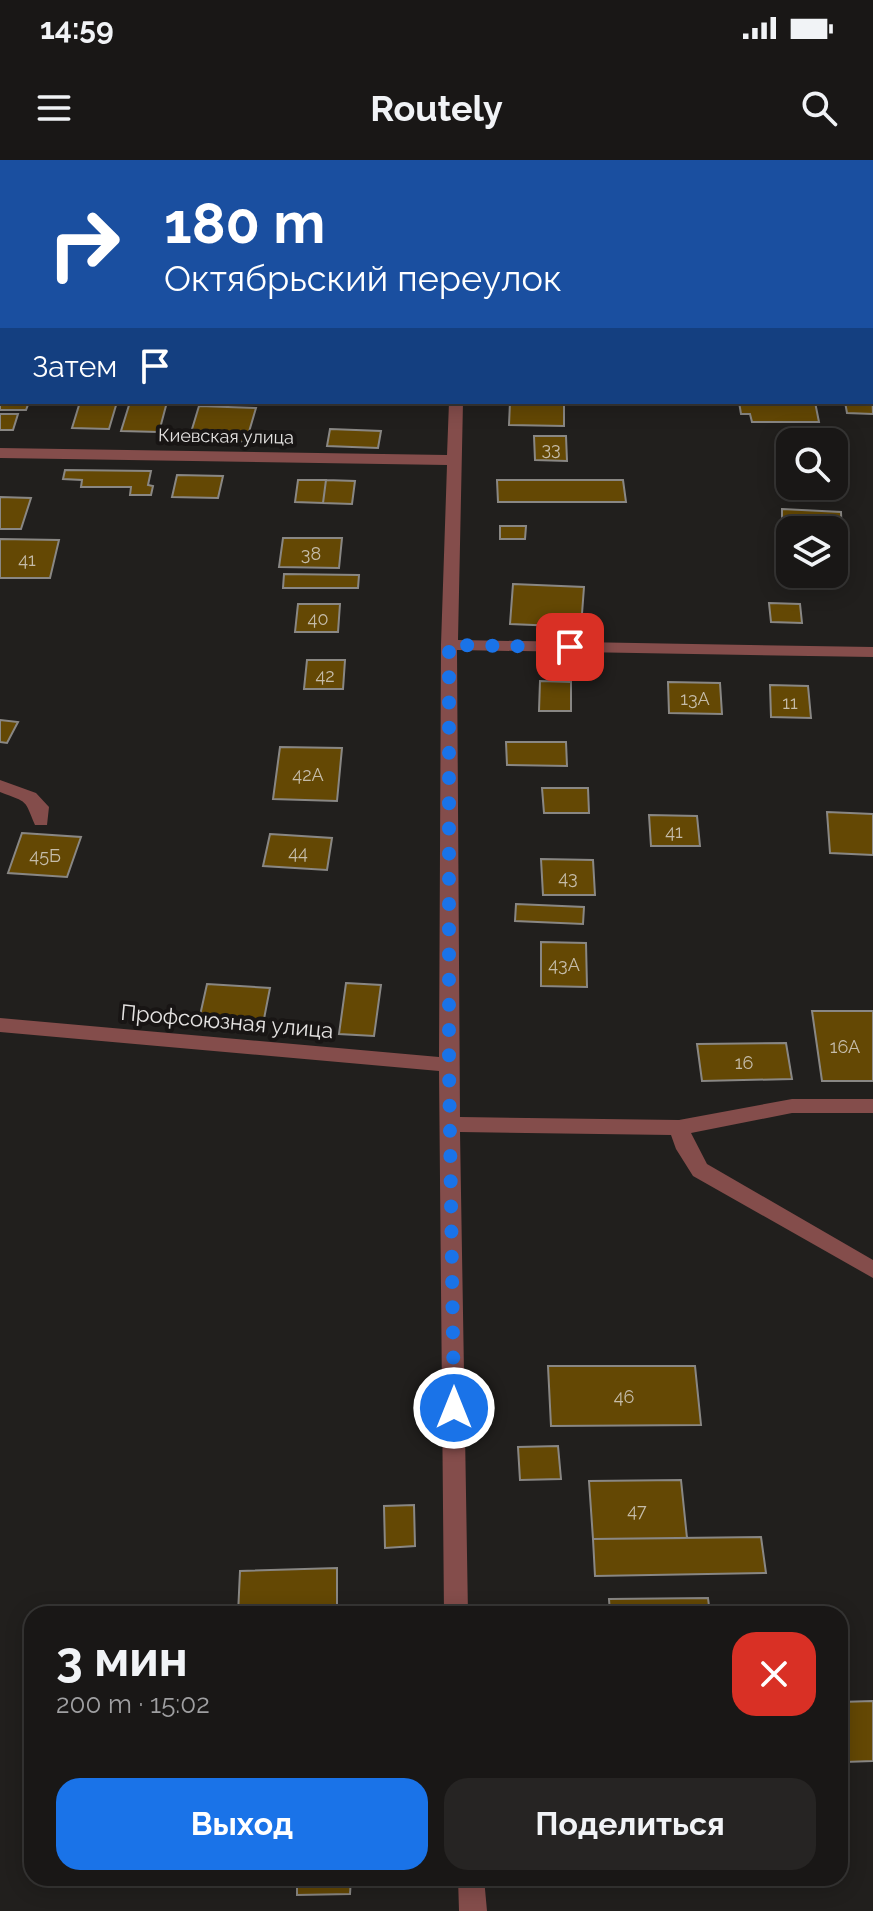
<!DOCTYPE html>
<html lang="ru">
<head>
<meta charset="utf-8">
<style>
	body { margin:0; font-family:Raleway,sans-serif; background:#262423; color:#f1f3f6; height:100vh; display:flex; flex-direction:column; font-size:30px; white-space:nowrap }
	* { box-sizing:border-box; margin:0 }
	p { font-size:26px; color:#9f9fa1 }
	.icon { flex:none; width:44px; height:44px; fill:none; stroke:currentColor; stroke-width:2; stroke-linecap:round; stroke-linejoin:round }
	.map { position:relative; flex:1; overflow:hidden }
	.side { position:absolute; left:24px; top:1446px; width:824px; height:280px; display:flex; flex-direction:column; background:#191716; border-radius:24px; box-shadow:0 4px 20px #0003,0 0 0 2px #373635 }
	.side>* { flex:none }
	.top-card { position:absolute; left:0px; top:0px; width:874px; height:244px; box-shadow:0 4px 20px #0003,0 0 0 2px #373635; background:#1a4fa0; color:#fff; overflow:hidden }
	.buttons { position:absolute; left:776px; top:268px; display:grid; gap:16px }
	.buttons a { display:grid; place-items:center; width:72px; height:72px; border-radius:16px; background:#191716; box-shadow:0 4px 20px #0003,0 0 0 2px #373635; font-size:40px }
	.pin { position:absolute; display:grid; place-items:center; width:68px; height:68px; color:#fff; margin:-34px; border-radius:16px; box-shadow:0 4px 12px #0006 }
	.me { position:absolute; width:88px; margin:-44px; rotate:0deg; stroke-linejoin:round; filter:drop-shadow(0 0 6px #0008) }
	.turn { display:flex; align-items:center; gap:28px; height:168px; padding:0 32px; font-size:36px }
	.turn .icon { width:104px; height:104px; stroke-width:2.5 }
	.turn b { display:block; font-size:56px; line-height:68px }
	.then { display:flex; align-items:center; height:76px; padding:0 32px; background:#0003; gap:16px; font-size:30px }
	.round { display:grid; place-items:center; flex:none; width:84px; height:84px; border-radius:24px; background:#262423 }
	.overview { display:flex; align-items:center; justify-content:space-between; height:136px; padding:0 32px }
	h1 { font-size:48px; font-weight:700; line-height:60px }
	.cta { display:flex; gap:16px; margin-top:auto; padding:16px 32px }
	.cta a { flex:1; height:92px; border-radius:24px; background:#1a73e8; color:#fff; font-size:32px; font-weight:700; line-height:92px; text-align:center }
	.cta a+a { background:#262423; color:#f1f3f6 }
	.status { display:flex; justify-content:space-between; align-items:center; height:56px; padding:0 40px; background:#191716; direction:ltr }
	.status svg { height:22px; fill:currentColor }
	header { display:flex; justify-content:space-between; align-items:center; height:104px; padding:0 32px; background:#191716; font-size:36px; font-weight:700 }
	.map>svg:first-child { display:block }
</style>
</head>
<body>
<div class="status"><b>14:59</b><svg viewBox="0 0 49 12"><path d="M0 12V9h3v3zM5 12V6h3v6zM10 12V3h3v9zM15 12V0h3v12zM26 1h20v11H26zM47 4h2v5h-2z"/></svg></div>
<header><svg class="icon" aria-label="menu" viewBox="0 0 24 24"><path d="M4 6h16M4 12h16M4 18h16"/></svg>Routely<svg class="icon" aria-label="search" viewBox="0 0 24 24"><circle cx="10" cy="10" r="6"/><path d="M15 15l6 6"/></svg></header>
<div class="map">
<svg width="873" height="1751" viewBox="0 0 873 1751">
	<rect width="100%" height="100%" fill="#211f1d"/>
	<path fill="#644804" stroke="#898784" stroke-width="2" d="M0,216l2,26h27l-3,8h-26z
		M872,228l1,26 -26,-1 -2,-11h27z
		M80,242h37l-8,27 -37,-1z
		M130,242h37l-8,30 -38,-1z
		M510,242h54v24l-55,-1z
		M739,242h76l4,20h-67l-2,-8h-9z
		M199,246l57,2 -10,34 -57,-3z
		M0,254h18l-5,16h-13z
		M330,269l51,2 -3,17 -51,-2z
		M534,276h32l1,25 -32,-1z
		M65,310l86,1 -3,14 5,1 -2,9h-21l1,-8h-50l1,-7 -19,-1z
		M177,315l46,1 -5,22 -46,-1z
		M298,320h28l-3,23 -28,-1z
		M326,320l29,1 -3,23 -29,-1z
		M497,320h126l3,22h-128z
		M0,337l31,1 -10,31h-21z
		M782,349l59,3 1,26h-8v-8h-44v6l-8,-1z
		M500,366h26l-1,13h-25z
		M283,378h59l-3,30 -60,-1z
		M0,379l59,1 -9,38h-50z
		M284,414l75,1 -1,13h-75z
		M513,424l71,3 -3,40 -71,-3z
		M769,443l31,1 2,19 -31,-1z
		M298,444h42l-2,28h-43z
		M307,500h38l-2,29h-39z
		M540,521l31,1v29h-32z
		M668,522l52,1 2,31 -53,-1z
		M770,525l38,1 3,32 -40,-1z
		M0,560l18,2 -11,21 -7,-1z
		M506,582h60l1,24 -60,-1z
		M280,587l62,1 -5,53 -64,-2z
		M542,628h46l1,25h-45z
		M827,652l46,2v41l-43,-2z
		M649,655l48,1 3,30h-49z
		M22,673l59,4 -14,40 -59,-4z
		M270,674l62,4 -5,32 -64,-4z
		M541,699l52,1 2,35h-52z
		M516,744l68,3 -1,17 -68,-3z
		M541,782l45,1 1,44 -46,-1z
		M346,823l35,2 -7,51 -35,-2z
		M207,824l63,4 -7,36 -64,-4z
		M812,851h61v70h-51z
		M786,883l6,36 -90,2 -5,-37z
		M548,1206h147l6,59 -150,1z
		M558,1286l3,33 -41,1 -2,-33z
		M681,1320l6,58 -94,1 -4,-58z
		M414,1345l1,41 -30,2 -1,-42z
		M761,1377l5,36 -171,3 -2,-37z
		M337,1408v46h-99l2,-43z
		M708,1438l2,16h-100l-1,-15z
		M873,1541v60l-28,1 -5,-60z
		M297,1718h54l-1,16 -53,1z"/>
	<g fill="none" stroke-linecap="round" stroke-linejoin="round">
		<path fill="#844d4b" fill-rule="evenodd" d="M0,620l36,13 13,14 -2,18h-12c-11,-26 -6,-22 -35,-33z"/>
		<path fill="#844d4b" fill-rule="evenodd" d="M5,0h12v2h-12z
			M456,0h12v2h-12z
			M822,0h12l1,2h-12z
			M872,28h1v9h-1z
			M2,29v14l-2,1v-14z
			M872,193h1v8h-1z
			M449,242h14l-5,238 415,7v10l-416,-7 3,467 219,3 113,-21h81v14h-81l-101,20 16,31 166,96v18l-180,-102 -17,-27 -5,-14 -211,-3 8,482h-24l-5,-543 -439,-39v-14l439,39 2,-412 6,-180 -447,-7v-10l447,7z
			M458,1718h26l3,33h-28z"/>
	</g>
	<g fill="none" stroke-linecap="round" stroke-linejoin="round">
		<path stroke="#1a73e8" stroke-width="14" stroke-dasharray="0 25.2" d="M454,1248l-5,-343v-420l121,2"/>
	</g>
	<g text-anchor="middle" dominant-baseline="central" stroke-width="8" stroke-linejoin="round" paint-order="stroke">
		<g font-size="18" fill="#e5e3e2" stroke="#181514">
			<text transform="translate(226 276) rotate(1)">Киевская улица</text>
		</g>
		<g font-size="18" fill="#c5bcaa">
			<text x="551" y="288">33</text>
			<text x="311" y="393">38</text>
			<text x="27" y="399">41</text>
			<text x="318" y="458">40</text>
			<text x="325" y="515">42</text>
			<text x="695" y="538">13А</text>
			<text x="790" y="542">11</text>
			<text x="308" y="614">42А</text>
			<text x="674" y="671">41</text>
			<text x="298" y="692">44</text>
			<text x="45" y="695">45Б</text>
			<text x="568" y="717">43</text>
			<text x="564" y="804">43А</text>
			<text x="845" y="886">16А</text>
			<text x="744" y="902">16</text>
			<text x="624" y="1236">46</text>
			<text x="637" y="1350">47</text>
		</g>
		<g font-size="22" fill="#e5e3e2" stroke="#181514">
			<text transform="translate(227 861) rotate(5)">Профсоюзная улица</text>
		</g>
	</g>
</svg>
<div class="buttons">
<a><svg class="icon" aria-label="search" viewBox="0 0 24 24"><circle cx="10" cy="10" r="6"/><path d="M15 15l6 6"/></svg></a>
<a><svg class="icon" aria-label="layers" viewBox="0 0 24 24"><path d="M12 4l9 5-9 5-9-5zM3 14l9 5 9-5"/></svg></a>
</div>
<div class="pin" style="left:570px;top:487px;background:#d93025"><svg class="icon" aria-label="arrive" viewBox="0 0 24 24"><path d="M6 21V4h12l-3 4 3 4H6"/></svg></div>
<svg class="me" style="left:454px;top:1248px" viewBox="-20 -20 40 40"><circle r="17" fill="#1a73e8" stroke="#fff" stroke-width="3"/><path d="M0-11L8 9 0 5-8 9z" fill="#fff"/></svg>
<div class="top-card">
<div class="turn"><svg class="icon" aria-label="right" viewBox="0 0 24 24"><path d="M7 20v-9h11M14 6l5 5-5 5"/></svg><div><b>180 m</b>Октябрьский переулок</div></div>
<div class="then">Затем<svg class="icon" aria-label="arrive" viewBox="0 0 24 24"><path d="M6 21V4h12l-3 4 3 4H6"/></svg></div>
</div>
<section class="side">
<div class="overview"><div><h1>3 мин</h1><p>200 m · 15:02</p></div><a class="round" style="background:#d93025;color:#fff"><svg class="icon" aria-label="close" viewBox="0 0 24 24"><path d="M6 6l12 12M18 6L6 18"/></svg></a></div>
<div class="cta"><a>Выход</a><a>Поделиться</a></div>
</section>
</div>
</body>
</html>
